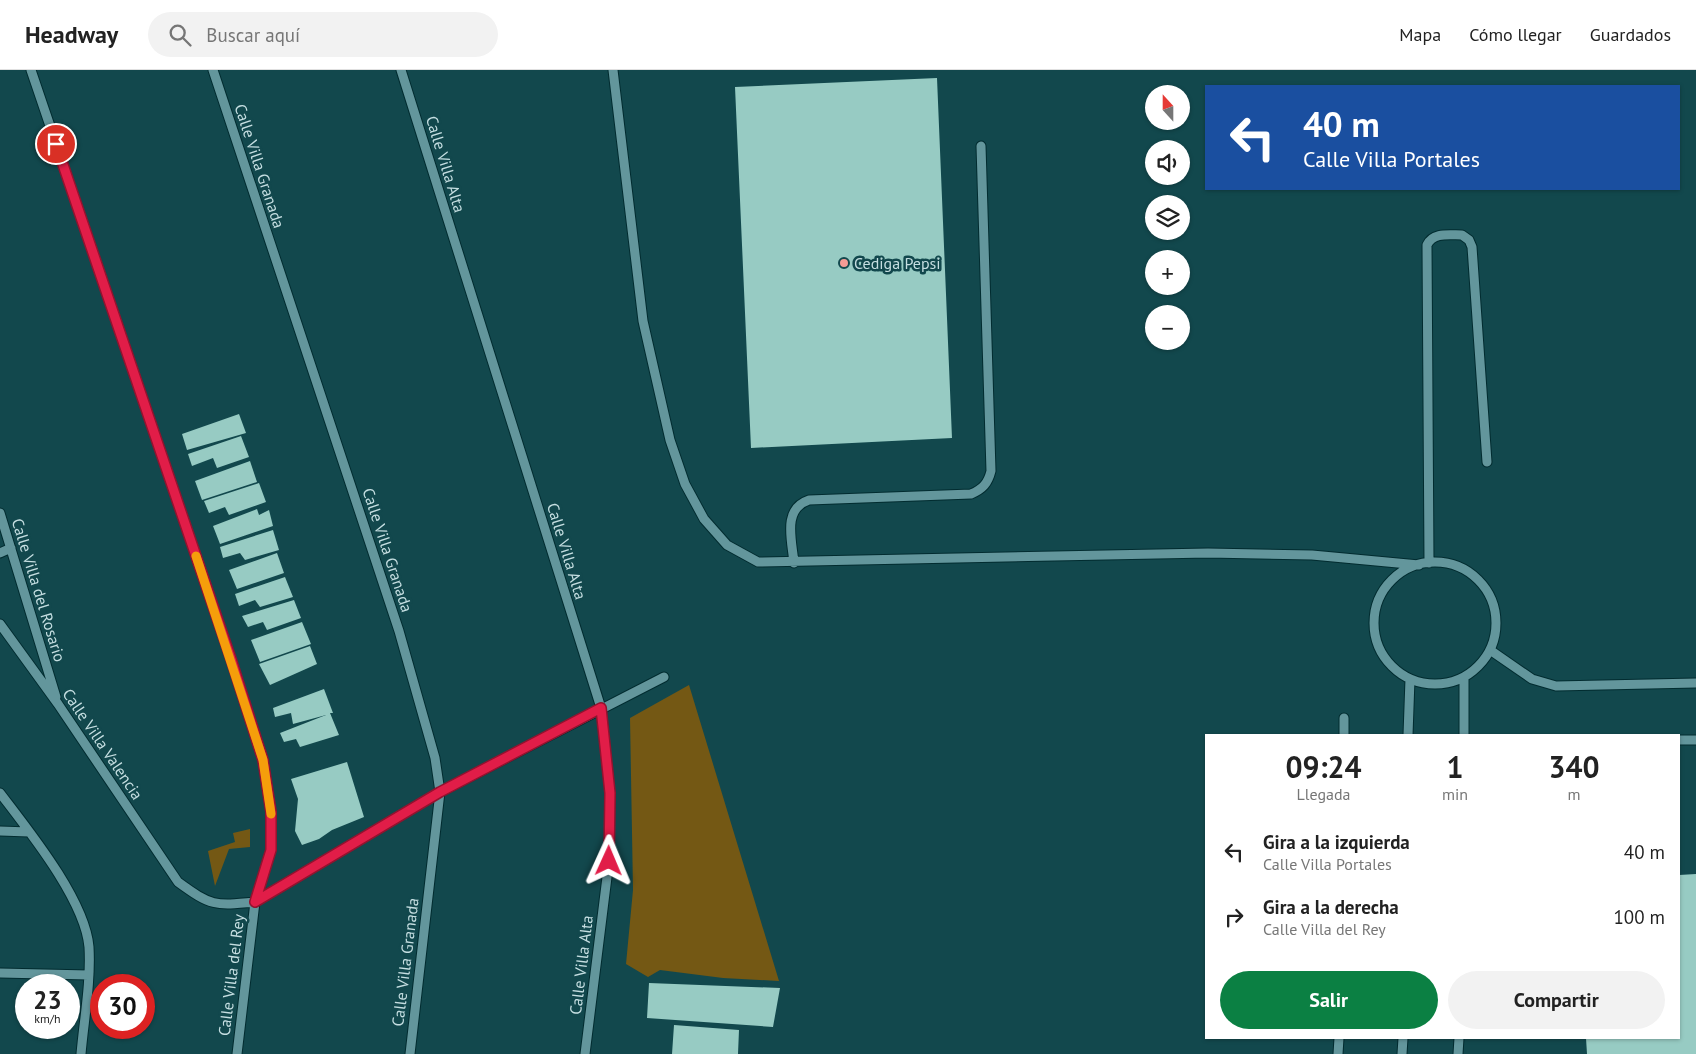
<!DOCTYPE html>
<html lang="es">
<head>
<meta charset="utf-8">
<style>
	body { margin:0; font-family:"PT Sans",sans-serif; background:#f2f2f2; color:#222; height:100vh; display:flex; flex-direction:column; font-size:19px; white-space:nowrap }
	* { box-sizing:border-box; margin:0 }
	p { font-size:16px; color:#767676 }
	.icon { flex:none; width:28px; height:28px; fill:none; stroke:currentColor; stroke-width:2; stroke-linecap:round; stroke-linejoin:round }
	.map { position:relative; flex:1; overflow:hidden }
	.side { position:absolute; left:1205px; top:664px; width:475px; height:305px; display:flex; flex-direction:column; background:#fff; border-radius:0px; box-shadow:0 1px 4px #0004 }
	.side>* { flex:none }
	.banner { position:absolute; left:1205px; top:15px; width:475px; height:105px; border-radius:0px; box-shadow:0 1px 4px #0004; background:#1a4fa0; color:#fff; overflow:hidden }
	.needle { width:32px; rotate:339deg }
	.controls { position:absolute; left:1145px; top:15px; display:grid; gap:10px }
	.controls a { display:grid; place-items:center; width:45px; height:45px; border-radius:50%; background:#fff; box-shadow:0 1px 4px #0004; font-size:25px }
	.speed { position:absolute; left:15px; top:904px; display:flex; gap:10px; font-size:25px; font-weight:700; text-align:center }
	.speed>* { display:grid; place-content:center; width:65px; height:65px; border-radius:50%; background:#fff; box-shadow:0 1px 4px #0004; line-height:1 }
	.speed small { font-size:12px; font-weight:400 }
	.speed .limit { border:8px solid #d22; background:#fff; color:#111 }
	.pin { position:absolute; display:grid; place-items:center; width:42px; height:42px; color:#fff; margin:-21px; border:2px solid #fff; border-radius:50%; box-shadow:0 1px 5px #0007 }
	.me { position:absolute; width:55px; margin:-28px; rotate:1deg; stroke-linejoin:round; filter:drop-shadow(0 0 4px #0008) }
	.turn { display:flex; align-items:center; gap:18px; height:105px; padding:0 15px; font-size:22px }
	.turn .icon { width:65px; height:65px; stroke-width:2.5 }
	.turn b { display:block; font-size:35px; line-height:42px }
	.eta { display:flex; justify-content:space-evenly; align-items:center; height:85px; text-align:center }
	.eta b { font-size:30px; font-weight:600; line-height:35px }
	.button { display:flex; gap:10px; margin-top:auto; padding:10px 15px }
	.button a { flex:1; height:58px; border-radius:30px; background:#0b8043; color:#fff; font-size:20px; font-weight:600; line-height:58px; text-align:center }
	.button a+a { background:#f2f2f2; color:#222 }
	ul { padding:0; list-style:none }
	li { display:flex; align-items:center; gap:15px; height:65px; padding:0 15px }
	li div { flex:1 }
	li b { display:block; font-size:19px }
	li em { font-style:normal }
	header { display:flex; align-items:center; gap:30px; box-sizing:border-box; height:70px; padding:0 25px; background:#fff; border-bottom:1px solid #e0e0e0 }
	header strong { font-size:24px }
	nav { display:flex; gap:28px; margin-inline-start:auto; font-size:18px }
	.search { width:350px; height:45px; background:#f2f2f2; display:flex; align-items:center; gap:12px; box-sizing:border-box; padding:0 18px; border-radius:28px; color:#767676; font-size:19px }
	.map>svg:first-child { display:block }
</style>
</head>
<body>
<header>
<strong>Headway</strong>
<div class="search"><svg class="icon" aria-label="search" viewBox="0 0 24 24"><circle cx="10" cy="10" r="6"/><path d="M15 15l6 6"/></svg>Buscar aquí</div>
<nav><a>Mapa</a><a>Cómo llegar</a><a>Guardados</a></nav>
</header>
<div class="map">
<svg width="1696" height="984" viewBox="0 0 1696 984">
	<rect width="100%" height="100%" fill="#12484d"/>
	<path fill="#745814" d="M689,615l90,296 -56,-3 -63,-8 -12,7 -22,-13 7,-74 -3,-172z
		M250,759v18l-21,2 -14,37 -7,-35 27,-9 -2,-9z"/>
	<path fill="#97cbc3" d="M937,8l15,360 -201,10 -16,-361z
		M239,344l7,19 -59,17 -5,-16z
		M241,366l8,21 -32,11 -4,-10 -21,8 -4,-12z
		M250,391l7,21 -55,18 -7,-19z
		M259,413l7,19 -37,13 -4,-8 -16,6 -5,-12z
		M257,439l2,6 10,-5 4,16 -53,18 -7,-18z
		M273,460l6,20 -34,10 -5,-7 -17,5 -3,-11z
		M277,483l7,20 -47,16 -8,-19z
		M285,507l8,20 -33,10 -5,-7 -16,6 -4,-12z
		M294,530l7,18 -34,12 -4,-8 -15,5 -6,-11z
		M302,552l9,22 -51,18 -9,-22z
		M310,576l7,18 -47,21 -11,-21z
		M324,619l9,24h-3l9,22 -39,12 -4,-8 -12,3 -4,-9 46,-18 -33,9 -2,-11 -16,4 -2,-9z
		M347,692l17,55 -32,13 -13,9 -17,6 -7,-14 3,-32 -7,-20z
		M1696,804v180h-109l-1,-16h93v-163z
		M649,913l131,5 -7,39 -126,-9z
		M674,955l65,5 -1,24h-66z"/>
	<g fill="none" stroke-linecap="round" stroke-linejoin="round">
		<g stroke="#022c30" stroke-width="11">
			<path id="minor" d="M31,0l200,589 32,101 8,52v38l-16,52 -18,152
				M213,0l186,561 36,127 5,34 -30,262
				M401,0l200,638 9,85 -1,68 -24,193
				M613,0l30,251 27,119 15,44 19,35 23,26 31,17 450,-9 104,2 107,10
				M0,443l56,184
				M0,483l11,-5
				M1374 553a61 61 0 1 1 122 0a61 61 0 1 1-122 0Z
				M794,493c-2,-23 -12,-54 15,-63l162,-6c12,-5 17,-11 20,-23l-10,-325
				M1429,493l-2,-318c6,-13 22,-10 35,-10l7,5 3,7 15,215
				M0,554l58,80 120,178c33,24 36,24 77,20l185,-110 224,-115
				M1490,580l42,29 24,7 140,-3
				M1344,665v-17
				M1408,665l2,-56
				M1464,665v-58
				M1679,670h17
				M0,723c29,38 85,107 89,154 2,36 -5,72 -8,107
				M0,761l29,1
				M0,903l89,2
				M1338,984l1,-16
				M1402,984l1,-16
				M1458,984l1,-16"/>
		</g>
		<use href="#minor" stroke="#63969c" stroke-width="9"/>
	</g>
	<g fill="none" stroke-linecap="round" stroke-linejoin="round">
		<g stroke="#92132f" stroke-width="12">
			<path id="route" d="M56,74l175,515 32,101 8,52v38l-16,52 185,-110 161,-84 9,85 -1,68"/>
		</g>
		<use href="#route" stroke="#e11d48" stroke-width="9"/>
		<path stroke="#f59e0b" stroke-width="9" d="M196,486l67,204 8,54"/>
	</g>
	<circle fill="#f59c95" stroke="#12484d" stroke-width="2" cx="844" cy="193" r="5"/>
	<g text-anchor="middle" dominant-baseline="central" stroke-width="5" stroke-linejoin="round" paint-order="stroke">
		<g font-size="16" fill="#c5dee1" stroke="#12484d">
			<text transform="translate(446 94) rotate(73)">Calle Villa Alta</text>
			<text transform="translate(260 96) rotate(72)">Calle Villa Granada</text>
			<text transform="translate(388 480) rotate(72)">Calle Villa Granada</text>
			<text transform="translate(567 481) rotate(73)">Calle Villa Alta</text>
			<text transform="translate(39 520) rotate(73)">Calle Villa del Rosario</text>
			<text transform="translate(103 674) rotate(56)">Calle Villa Valencia</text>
			<text transform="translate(405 892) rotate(-83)">Calle Villa Granada</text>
			<text transform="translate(581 895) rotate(-83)">Calle Villa Alta</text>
			<text transform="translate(231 905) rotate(-83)">Calle Villa del Rey</text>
		</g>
		<g font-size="16" fill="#c5dee1" stroke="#12484d" text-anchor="start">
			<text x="854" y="193">Cediga Pepsi</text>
		</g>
	</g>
</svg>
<div class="controls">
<a><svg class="needle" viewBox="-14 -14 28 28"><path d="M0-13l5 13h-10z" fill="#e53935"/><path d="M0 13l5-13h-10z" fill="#767676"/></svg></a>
<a><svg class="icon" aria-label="sound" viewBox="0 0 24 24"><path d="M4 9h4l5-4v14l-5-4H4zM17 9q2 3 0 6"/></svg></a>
<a><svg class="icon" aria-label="layers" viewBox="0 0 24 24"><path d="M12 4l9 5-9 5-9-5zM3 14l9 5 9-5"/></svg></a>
<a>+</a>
<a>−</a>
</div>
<div class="speed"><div>23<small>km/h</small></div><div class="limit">30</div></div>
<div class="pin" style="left:56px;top:74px;background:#d93025"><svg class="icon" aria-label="arrive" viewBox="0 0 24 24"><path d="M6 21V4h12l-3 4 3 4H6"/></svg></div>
<svg class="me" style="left:609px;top:791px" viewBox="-20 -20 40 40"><path d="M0-17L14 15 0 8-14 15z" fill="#e11d48" stroke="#fff" stroke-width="4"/></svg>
<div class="banner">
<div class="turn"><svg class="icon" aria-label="left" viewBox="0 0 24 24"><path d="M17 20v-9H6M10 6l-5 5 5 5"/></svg><div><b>40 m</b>Calle Villa Portales</div></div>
</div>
<section class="side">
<div class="eta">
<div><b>09:24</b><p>Llegada</p></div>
<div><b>1</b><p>min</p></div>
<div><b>340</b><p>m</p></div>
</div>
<ul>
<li><svg class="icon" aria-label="left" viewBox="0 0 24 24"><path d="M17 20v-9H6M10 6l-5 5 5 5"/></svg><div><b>Gira a la izquierda</b><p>Calle Villa Portales</p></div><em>40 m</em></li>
<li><svg class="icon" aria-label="right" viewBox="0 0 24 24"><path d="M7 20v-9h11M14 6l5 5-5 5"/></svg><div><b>Gira a la derecha</b><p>Calle Villa del Rey</p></div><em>100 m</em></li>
</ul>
<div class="button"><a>Salir</a><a>Compartir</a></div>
</section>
</div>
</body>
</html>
